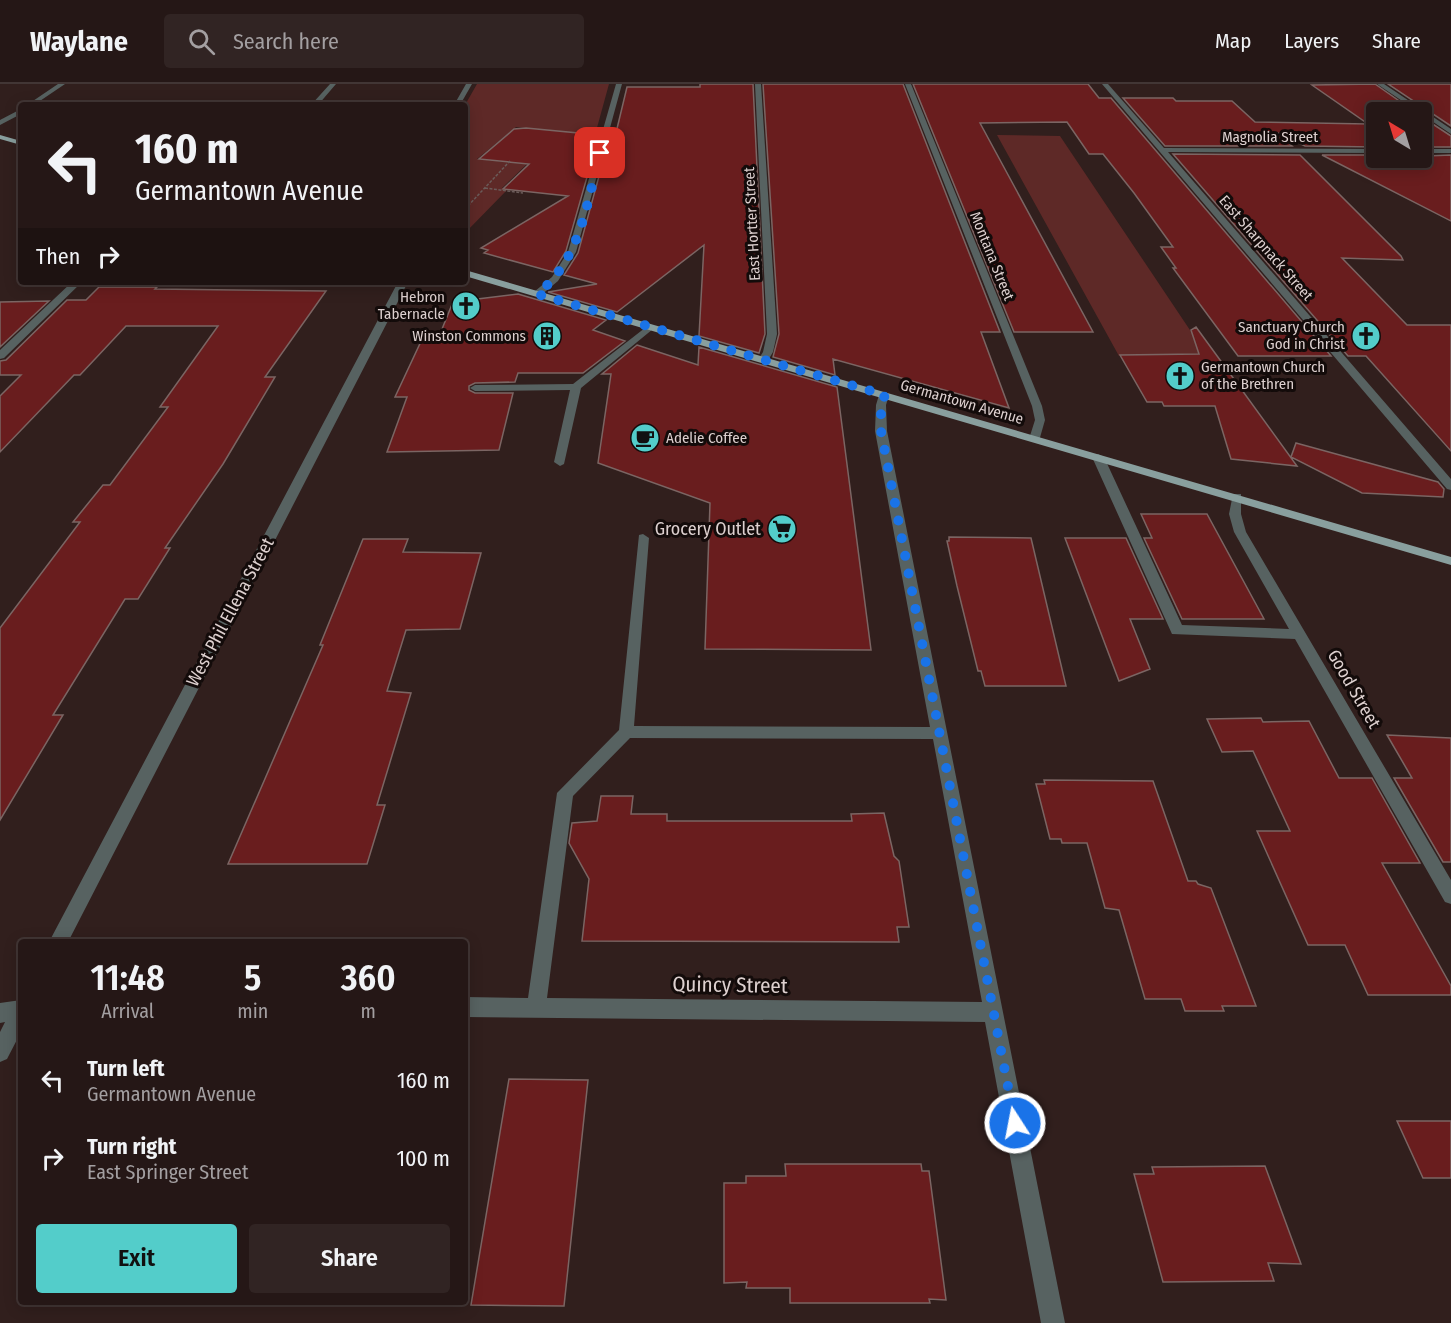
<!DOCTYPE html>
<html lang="en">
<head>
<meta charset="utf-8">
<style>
	body { margin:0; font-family:"Fira Sans Condensed",sans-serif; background:#312423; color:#f1f3f6; height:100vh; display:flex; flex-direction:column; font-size:22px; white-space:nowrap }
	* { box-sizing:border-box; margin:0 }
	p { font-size:20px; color:#a39fa1 }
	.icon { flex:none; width:33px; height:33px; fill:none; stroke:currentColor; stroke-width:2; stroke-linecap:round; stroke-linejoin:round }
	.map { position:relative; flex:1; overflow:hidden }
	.details { position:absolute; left:18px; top:855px; width:450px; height:366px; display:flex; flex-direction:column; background:#251716; border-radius:6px; box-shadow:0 3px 15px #0003,0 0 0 2px #423635 }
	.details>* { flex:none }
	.guide { position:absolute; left:18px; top:18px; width:450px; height:183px; border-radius:6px; box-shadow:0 3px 15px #0003,0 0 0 2px #423635; background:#251716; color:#f1f3f6; overflow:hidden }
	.needle { width:39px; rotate:322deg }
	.controls { position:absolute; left:1366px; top:18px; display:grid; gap:12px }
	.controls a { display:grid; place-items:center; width:66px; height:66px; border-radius:6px; background:#251716; box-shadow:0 3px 15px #0003,0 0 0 2px #423635; font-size:30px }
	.pin { position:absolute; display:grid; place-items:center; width:51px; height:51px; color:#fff; margin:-26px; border-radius:12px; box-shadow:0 3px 9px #0006 }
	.me { position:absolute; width:66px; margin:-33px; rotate:349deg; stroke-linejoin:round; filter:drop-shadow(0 0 4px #0008) }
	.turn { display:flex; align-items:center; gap:21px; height:126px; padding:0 18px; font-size:27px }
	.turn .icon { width:78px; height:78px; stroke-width:2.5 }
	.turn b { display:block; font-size:42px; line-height:51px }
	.then { display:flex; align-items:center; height:57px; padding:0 18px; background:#0003; gap:12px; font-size:22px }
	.eta { display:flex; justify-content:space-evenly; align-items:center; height:102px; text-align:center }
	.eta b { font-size:36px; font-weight:600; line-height:42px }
	.button { display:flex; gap:12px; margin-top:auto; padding:12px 18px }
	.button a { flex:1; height:69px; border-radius:6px; background:#53cdca; color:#111; font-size:24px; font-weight:600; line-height:69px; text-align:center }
	.button a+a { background:#312423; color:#f1f3f6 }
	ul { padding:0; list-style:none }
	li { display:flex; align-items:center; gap:18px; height:78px; padding:0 18px }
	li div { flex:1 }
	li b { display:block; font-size:22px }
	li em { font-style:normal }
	header { display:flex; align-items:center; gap:36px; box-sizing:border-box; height:84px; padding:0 30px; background:#251716; border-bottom:2px solid #423635 }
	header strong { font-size:28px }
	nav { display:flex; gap:33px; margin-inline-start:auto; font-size:21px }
	.search { width:420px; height:54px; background:#312423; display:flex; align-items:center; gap:15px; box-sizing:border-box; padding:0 21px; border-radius:6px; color:#a39fa1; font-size:22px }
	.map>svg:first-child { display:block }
</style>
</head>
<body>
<header>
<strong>Waylane</strong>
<div class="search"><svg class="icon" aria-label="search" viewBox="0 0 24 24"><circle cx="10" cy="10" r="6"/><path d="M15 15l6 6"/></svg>Search here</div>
<nav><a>Map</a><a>Layers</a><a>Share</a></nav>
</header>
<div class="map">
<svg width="1451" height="1239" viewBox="0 0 1451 1239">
	<rect width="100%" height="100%" fill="#311f1d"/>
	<path fill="#5e2927" d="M477,0h132l-14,51 -79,-8 -39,32 50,5 -25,24 5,2 -42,43v-128z
		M997,51l63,1 146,218 -87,2z"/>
	<path fill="#691d1e" stroke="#7b6563" stroke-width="1.5" d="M700,0h53l12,250 -6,19 -60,-17 5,-91 -87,67 -69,-20 49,-8 -33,-9 14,-22 32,-117 5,1 12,-50h73z
		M763,0h140l97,248h-19l28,76 -176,-49 2,16 -62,-18 6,-23z
		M913,0h175l11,14h12l220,258h-93l-65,-88h3l-15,-21h12l-39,-54 -31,-39h-14l-22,-32 -87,1 113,209h-79z
		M1375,0l40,28h-38v35l-72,-1 -27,-13 14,13h-127l-42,-48h50l3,3h56l23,21 113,2 -56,-39z
		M1388,0h63v42z
		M1422,33l29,19v11h-29z
		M526,44l73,7 -33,116 -13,21 -69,-19 4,-3 -7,-2 87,-52 -65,-7 26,-25 -50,-5 35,-30z
		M1173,70l127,1 101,101 2,4 -61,-2 65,67h44v126l-85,-95h-18z
		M1322,71h55v3l74,-3v66z
		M99,203h58l-2,2 171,2 -61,86h10l-52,87 -58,84h5l-32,51h-13l-72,116h10l-63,105v-192l80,-106h-7l30,-37h7l58,-78h-8l58,-81h-92l-46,49h-6l-74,77v-56l21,-21h-21v-14l6,-1 61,-60h19z
		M518,210l88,26 -13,10 32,11 -42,32h-65l-3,9 -40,1 -6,3v4l6,3h38l-14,57 -112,2 20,-55h-12l29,-62 16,-1 13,-32z
		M49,217l-49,46v-45z
		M1196,243l35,48 66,91 -66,-7 -16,-53h-51l-2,-4h-15l-27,-47 79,-1 -8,-24z
		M637,261l61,20 1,-18 138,40 34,263 -166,-1 5,-146 -112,-40 13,-89h-9z
		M1296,359l142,39 6,7 -1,8 -81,-4 -71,-36z
		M1141,430h66l57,105h-82l-38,-81h8z
		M949,453l82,1 35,148h-81l-4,-15h-3l-21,-85 -10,-45h2z
		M1065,454h61l37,81h-33l20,50 -31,12z
		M363,455h45l-5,13 78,1 -21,76 -54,1 -19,61 24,2 -34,112h8l-18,59h-139l95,-219h-3z
		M1261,634l2,4 46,-1 30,57h33l48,85h-38l69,123v9h-83l-23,-50h-37l-51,-114h33l-37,-80 -31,1 -15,-33z
		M1387,651l64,3v124h-8l-49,-84h18z
		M1044,696l109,1 35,100h8l2,3 13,4 45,118h-34l2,5h-39l-4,-12h-36l-26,-89 -14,-2 -18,-65h-25l-1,-4h-11l-14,-55h9z
		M601,712h32l-2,18h36v7h185l-1,-7 33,-1 10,43 5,5 10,66h-12l2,15 -317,-1 7,-62 -20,-36 3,-20 25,-2z
		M509,995l79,1 -24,226 -93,-1z
		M1397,1037h54v57h-28z
		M785,1080h136l1,7h7l17,129 -17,-1 1,4h-140v-15h-44l1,-6 -23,1v-100h22v-7h40z
		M1265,1082l36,98 -33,-1 6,18 -111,1 -29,-108h20l-2,-7z"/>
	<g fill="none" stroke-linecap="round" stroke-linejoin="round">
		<path stroke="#6b5b59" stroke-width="1.5" stroke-dasharray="3 1.5" stroke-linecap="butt" d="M485,104l38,5
			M465,125l45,-48"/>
		<path fill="#576261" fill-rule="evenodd" d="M58,0h7l-31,21h-7z
			M330,0h6l-18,21h-7z
			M466,0h6l-12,21h-6z
			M616,0h6l-46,168 -18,29 -18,15h-6v-4l18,-15 16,-25z
			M755,0h6l16,250 -4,18 -6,10 -4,1 -5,-3 5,-8 4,-18z
			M905,0h6l131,322 3,14 -6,21 -4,1 -6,-3 6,-19 -3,-14z
			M1102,0h6l56,64 213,1v4l-209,-1 283,327v11l-4,-1z
			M1377,0h7l67,45v5z
			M21,25v5l-21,11v-5z
			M1422,65h29v4h-29z
			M72,198h10l-78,76 -4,1v-9z
			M398,198h10l-340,660h-19z
			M650,240l5,3 -2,2 -72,59 -17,76 -4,2 -6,-4 16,-72 -95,1 -5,-3 5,-3 98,-1z
			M884,308l5,3 -3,10 1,26 178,892h-24l-56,-301 -520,-5v-20l63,1 29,-205 62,-63 20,-195 4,-1 6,4 -15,188 296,1 -55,-296 1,-26 3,-10zM630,654l303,1 49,263 -435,-4 26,-202z
			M1098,370l6,3 78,168 107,4 -55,-97 -5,-18 4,-20h8v20l5,18 205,348v24l-6,-2 -150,-263 -123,-5 -80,-177z
			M21,916v32l-14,27 -7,3v-30l5,-10 -5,1v-20z"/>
		<path fill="#899f9e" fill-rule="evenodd" d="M0,51l21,6v4l-21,-6z
			M465,186l986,287v8l-986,-289z"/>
	</g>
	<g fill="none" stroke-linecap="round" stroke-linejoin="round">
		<path stroke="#1a73e8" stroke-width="10" stroke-dasharray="0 18" d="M600,69c-13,50 -20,108 -63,141l348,101 -4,10v26l134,692"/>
	</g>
	<defs>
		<g id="church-disc" transform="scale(1.5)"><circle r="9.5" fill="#53cdca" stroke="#130b0a"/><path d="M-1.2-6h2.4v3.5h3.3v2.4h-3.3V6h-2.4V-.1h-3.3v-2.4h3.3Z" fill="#111"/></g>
		<g id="building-disc" transform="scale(1.5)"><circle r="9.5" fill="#53cdca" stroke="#130b0a"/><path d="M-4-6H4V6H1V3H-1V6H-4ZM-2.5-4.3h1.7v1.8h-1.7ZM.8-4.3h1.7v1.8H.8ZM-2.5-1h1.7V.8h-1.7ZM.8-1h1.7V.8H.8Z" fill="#111"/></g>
		<g id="cafe-disc" transform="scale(1.5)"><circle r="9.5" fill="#53cdca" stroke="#130b0a"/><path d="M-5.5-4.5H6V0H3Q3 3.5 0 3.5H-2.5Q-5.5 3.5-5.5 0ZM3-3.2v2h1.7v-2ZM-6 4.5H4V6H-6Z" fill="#111"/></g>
		<g id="supermarket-disc" transform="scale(1.5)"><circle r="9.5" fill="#53cdca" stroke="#130b0a"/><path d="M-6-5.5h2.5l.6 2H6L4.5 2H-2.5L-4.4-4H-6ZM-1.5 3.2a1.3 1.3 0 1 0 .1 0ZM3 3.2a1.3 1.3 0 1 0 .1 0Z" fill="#111"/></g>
	</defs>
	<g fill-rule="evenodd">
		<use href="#church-disc" x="466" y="222"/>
		<use href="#building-disc" x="547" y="252"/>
		<use href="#church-disc" x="1366" y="252"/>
		<use href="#church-disc" x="1180" y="292"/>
		<use href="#cafe-disc" x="645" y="354"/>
		<use href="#supermarket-disc" x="782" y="445"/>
	</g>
	<g text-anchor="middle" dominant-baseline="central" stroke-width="6" stroke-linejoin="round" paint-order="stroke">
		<g font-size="15" fill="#ddd0cf" stroke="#130b0a">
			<text x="1270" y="53">Magnolia Street</text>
			<text transform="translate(752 140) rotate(-93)">East Hortter Street</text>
			<text transform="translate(1266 164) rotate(49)">East Sharpnack Street</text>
			<text transform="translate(992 172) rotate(68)">Montana Street</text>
			<text transform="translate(962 318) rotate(16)">Germantown Avenue</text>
		</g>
		<g font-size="15" fill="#ddd0cf" stroke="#130b0a" text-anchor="end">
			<text x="445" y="213">Hebron<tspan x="445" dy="17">Tabernacle</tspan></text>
			<text x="1345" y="243">Sanctuary Church<tspan x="1345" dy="17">God in Christ</tspan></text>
			<text x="526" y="252">Winston Commons</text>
			<text x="1201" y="283" text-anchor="start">Germantown Church<tspan x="1201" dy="17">of the Brethren</tspan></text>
			<text x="666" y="354" text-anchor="start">Adelie Coffee</text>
		</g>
		<g font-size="18" fill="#ddd0cf" stroke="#130b0a" text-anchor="end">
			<text x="761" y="445">Grocery Outlet</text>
		</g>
		<g font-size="18" fill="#ddd0cf" stroke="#130b0a">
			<text transform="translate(230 528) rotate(-62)">West Phil Ellena Street</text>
			<text transform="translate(1354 605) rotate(60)">Good Street</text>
		</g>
		<g font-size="21" fill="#ddd0cf" stroke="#130b0a">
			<text transform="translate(730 901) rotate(1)">Quincy Street</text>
		</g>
	</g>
</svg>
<div class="controls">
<a><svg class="needle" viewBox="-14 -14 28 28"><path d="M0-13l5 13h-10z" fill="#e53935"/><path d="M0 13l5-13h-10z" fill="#a39fa1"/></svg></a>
</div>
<div class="pin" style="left:600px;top:69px;background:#d93025"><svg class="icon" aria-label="arrive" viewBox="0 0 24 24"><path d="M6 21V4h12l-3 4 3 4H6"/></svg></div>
<svg class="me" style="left:1015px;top:1039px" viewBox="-20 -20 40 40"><circle r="17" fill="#1a73e8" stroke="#fff" stroke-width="3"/><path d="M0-11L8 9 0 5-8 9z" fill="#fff"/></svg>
<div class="guide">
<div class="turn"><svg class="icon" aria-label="left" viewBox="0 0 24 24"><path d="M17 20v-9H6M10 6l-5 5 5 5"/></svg><div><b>160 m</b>Germantown Avenue</div></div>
<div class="then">Then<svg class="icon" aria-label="right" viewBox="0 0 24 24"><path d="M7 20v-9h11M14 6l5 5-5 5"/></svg></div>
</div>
<section class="details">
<div class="eta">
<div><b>11:48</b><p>Arrival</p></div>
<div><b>5</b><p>min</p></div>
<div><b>360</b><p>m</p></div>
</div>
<ul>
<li><svg class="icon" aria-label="left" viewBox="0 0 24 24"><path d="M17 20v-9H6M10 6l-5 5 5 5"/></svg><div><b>Turn left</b><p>Germantown Avenue</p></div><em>160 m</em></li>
<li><svg class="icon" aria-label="right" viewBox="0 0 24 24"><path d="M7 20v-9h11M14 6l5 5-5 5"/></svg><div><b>Turn right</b><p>East Springer Street</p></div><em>100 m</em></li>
</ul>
<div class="button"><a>Exit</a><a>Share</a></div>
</section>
</div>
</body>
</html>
